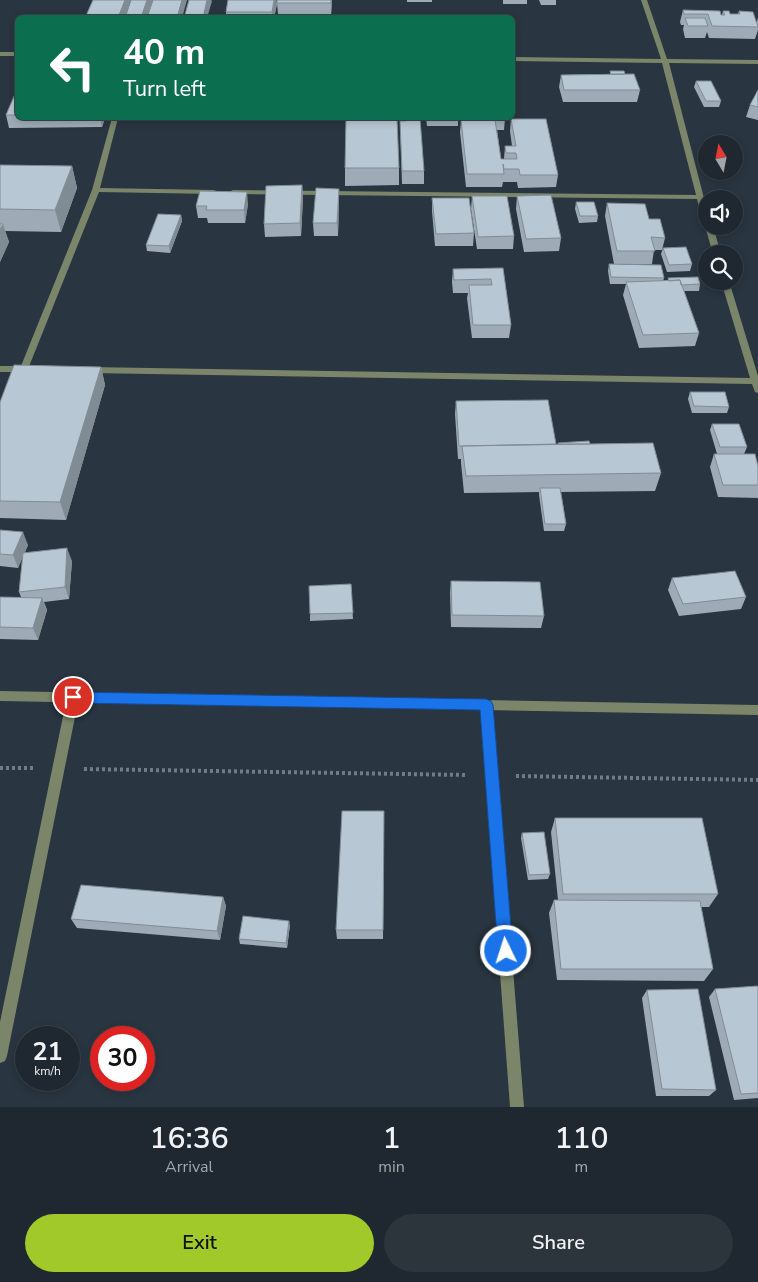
<!DOCTYPE html>
<html lang="en">
<head>
<meta charset="utf-8">
<style>
	body { margin:0; font-family:"Nunito Sans",sans-serif; background:#2c343c; color:#f1f3f6; height:100vh; display:flex; flex-direction:column; font-size:19px; white-space:nowrap }
	* { box-sizing:border-box; margin:0 }
	p { font-size:16px; color:#a1a6ab }
	.icon { flex:none; width:28px; height:28px; fill:none; stroke:currentColor; stroke-width:2; stroke-linecap:round; stroke-linejoin:round }
	.map { position:relative; height:1107px; overflow:hidden }
	.details { display:flex; flex-direction:column; background:#1f2830; flex:1 }
	.details>* { flex:none }
	.top-card { position:absolute; left:15px; top:15px; width:500px; height:105px; border-radius:8px; box-shadow:0 2px 8px #0003,0 0 0 1px #3c444c; background:#0b6e4f; color:#fff; overflow:hidden }
	.needle { width:32px; rotate:350deg }
	.fabs { position:absolute; left:698px; top:135px; display:grid; gap:10px }
	.fabs a { display:grid; place-items:center; width:45px; height:45px; border-radius:50%; background:#1f2830; box-shadow:0 2px 8px #0003,0 0 0 1px #3c444c; font-size:25px }
	.speed { position:absolute; left:15px; top:1026px; display:flex; gap:10px; font-size:25px; font-weight:700; text-align:center }
	.speed>* { display:grid; place-content:center; width:65px; height:65px; border-radius:50%; background:#1f2830; box-shadow:0 2px 8px #0003,0 0 0 1px #3c444c; line-height:1 }
	.speed small { font-size:12px; font-weight:400 }
	.speed .limit { border:8px solid #d22; background:#fff; color:#111 }
	.pin { position:absolute; display:grid; place-items:center; width:42px; height:42px; color:#fff; margin:-21px; border:2px solid #fff; border-radius:50%; box-shadow:0 1px 5px #0007 }
	.me { position:absolute; width:55px; margin:-28px; rotate:356deg; stroke-linejoin:round; filter:drop-shadow(0 0 4px #0008) }
	.turn { display:flex; align-items:center; gap:18px; height:105px; padding:0 25px; font-size:22px }
	.turn .icon { width:65px; height:65px; stroke-width:2.5 }
	.turn b { display:block; font-size:35px; line-height:42px }
	.eta { display:flex; justify-content:space-evenly; align-items:center; height:85px; text-align:center }
	.eta b { font-size:30px; font-weight:600; line-height:35px }
	.button { display:flex; gap:10px; margin-top:auto; padding:10px 25px }
	.button a { flex:1; height:58px; border-radius:30px; background:#a1c92a; color:#111; font-size:20px; font-weight:600; line-height:58px; text-align:center }
	.button a+a { background:#2c343c; color:#f1f3f6 }
	.map>svg:first-child { display:block }
</style>
</head>
<body>
<div class="map">
<svg width="758" height="1107" viewBox="0 0 758 1107">
	<rect width="100%" height="100%" fill="#293540"/>
	<g fill="none" stroke-linecap="round" stroke-linejoin="round">
		<path stroke="#727c85" stroke-width="4" stroke-dasharray="3 3" stroke-linecap="butt" d="M0,768h35
			M84,769l383,6
			M516,776l242,4"/>
		<path fill="#7b8569" fill-rule="evenodd" d="M641,0h6l20,59 91,1v4l-89,-1 37,143v15l-4,-2 -5,-20 -464,-5 -4,-2 4,-2 463,5 -34,-132 -150,-2v-4l149,2z
			M0,52h18v4h-18z
			M112,118h6l-18,70 114,2 4,2 -4,2 -115,-2 -71,177 -4,3h-24v-6h21l71,-176z
			M706,225v1h7l8,28h-8l-8,-28z
			M721,281h8l29,95v17l-3,-1 -3,-8 -663,-11 -4,-3 4,-3 661,11z
			M73,692l4,2 2,3 -72,359 -2,5 -5,2v-41l67,-325 2,-3z
			M486,700l4,2 2,3 32,402h-14l-30,-402 2,-3z"/>
		<path fill="#7b8569" fill-rule="evenodd" d="M0,691l758,14v10l-758,-14z"/>
	</g>
	<path fill="#9eabb6" d="M228,0h48l1,4 -3,14h-48v-6z
		M332,0l-1,15 -53,-1 -1,-11z
		M407,0h25v2h-25z
		M503,0h24v4h-24z
		M539,0h17v5h-15z
		M683,10l39,5 1,-4 7,3h8l1,-3 18,11 1,-5v13l-3,9 -46,-1 -2,-6 -2,6h-20l-2,-9 1,-4h-3l-1,-3z
		M610,71l15,3 15,16 -3,12h-74l-4,-15 2,-12 49,-1z
		M696,81l25,20 -2,6h-15l-10,-20z
		M758,90v30l-12,-3 4,-12z
		M18,94v24h87l-3,9 -93,1 -3,-13z
		M405,118l19,53v13h-22l-2,-63h5z
		M426,118h32v8h-31z
		M464,118h41l-1,12h-7l4,29h3l1,-13h7l-2,-15 1,-12 47,56 -2,12 -38,1 -1,-6h-14l-1,5h-36l-6,-55 1,-12h3z
		M0,165l72,1 5,22 -16,44 -56,-1 4,11 -9,20z
		M345,168h54v17l-54,1z
		M302,185l1,13 -2,38 -36,1 -1,-13z
		M472,196l42,40 -1,13h-36l-6,-40z
		M517,196l44,42 -2,13 -35,1 -8,-43z
		M432,198l42,35 -1,13h-38l-3,-35z
		M339,201l-1,35h-24l-1,-13z
		M576,202l22,14 -1,6 -18,1 -4,-14z
		M607,203l42,16 16,19 -3,12h-8l-2,14h-38l-9,-48z
		M248,204l-3,19h-37l-1,-5h-9l-2,-12z
		M181,215l1,6 -12,32 -23,-2 -1,-6z
		M663,248l29,16 -2,7 -23,1 -6,-18z
		M609,264l55,14 -1,3h5v-3l32,6 -1,7h-15l15,42 -4,13 -56,2 -16,-53 3,-11h-16l-2,-13z
		M503,268l8,57 -2,13h-37l-5,-40 1,-5h-15l-1,-11 1,-13z
		M101,367l4,18 -39,135 -66,-2v-116z
		M690,392l39,15 -2,6h-35l-4,-14z
		M456,401l100,43h2v-1l32,1 71,29 -6,18 -94,1 5,32 -2,7h-20l-5,-36v-3l-75,1 -3,-30v-4h-3l-3,-45z
		M712,424l35,23 -3,7h-27l-7,-24z
		M714,454l44,12v32l-40,-1 -8,-30z
		M0,530l28,15 -3,7 47,9 -3,38 -25,3 3,8 -9,30 -38,-1v-42h21l-2,-5 4,-36 -5,12 -18,-2z
		M672,578l74,19 -5,12 -62,7 -11,-26z
		M451,581l93,35 -3,12 -90,-1 -1,-34z
		M351,584l2,35 -43,2v-7z
		M555,818l163,76 -9,13h-8l12,62 -9,12 -147,-1 -8,-67 5,-13h4l-7,-68z
		M384,821l-1,118h-46l-1,-9z
		M522,833l28,41 -2,5 -20,1 -7,-42z
		M223,897l3,9 -6,34 -143,-12 -6,-9z
		M290,925l-3,23 -47,-4 -1,-5z
		M758,986v112l-24,2 -25,-103 6,-8z
		M647,990l69,100 -7,6h-53l-14,-98z"/>
	<path fill="#818b94" d="M125,0h6l-6,18h-7z
		M147,0h6l-6,18h-6z
		M182,0h5l-5,18h-5z
		M207,0h4l1,1 -5,17h-4z
		M274,0h2l1,4 -3,14h-1l-1,-6z
		M331,0h1v4l-1,11z
		M100,118h5l-3,9z
		M72,166l5,22 -16,44 -6,-22z
		M302,185l1,13 -2,38 -1,-13z
		M339,189v12l-1,35 -1,-13z
		M247,192l1,12 -3,19 -1,-13z
		M181,215l1,6 -12,32 -1,-7z
		M3,224l6,18 -9,20v-32z
		M101,367l4,18 -39,135 -6,-18z
		M23,532l5,13 -10,23 -5,-13z
		M67,548l5,13 -3,38 -4,-12z
		M42,598l5,12 -9,30 -5,-12z
		M223,897l3,9 -6,34 -3,-9z
		M289,921l1,4 -3,23 -1,-5z"/>
	<path fill="#b8c7d4" stroke="#818b94" d="M93,0h32l-7,18h-33z
		M131,0h16l-6,18h-16z
		M153,0h29l-5,18h-30z
		M189,0h18l-4,18h-19z
		M228,0h46l-2,12h-46z
		M277,0h54v3h-54z
		M683,10l37,1 1,4h4l-2,-4h6l1,3h10l-1,-3 14,1 5,15 -46,-1 -4,-12h-24z
		M685,18h20l3,8h-20z
		M610,71h14l1,3h-14z
		M634,74l6,16h-76l-3,-15z
		M696,81h15l10,20h-15z
		M758,90v17l-8,-2z
		M15,94h3v21h-12z
		M346,118h51l2,50h-54z
		M405,118h15l4,53h-22l-2,-50h6z
		M511,119h35l12,56h-38l-1,-6h-15l-1,-5 1,10h-37l-6,-54h34l6,39h16l-1,-6h-10l-1,-7h11z
		M0,165l72,1 -17,44 -55,-1z
		M302,185l-2,38 -36,1 2,-38z
		M316,188l23,1 -2,34h-24z
		M200,191l47,1 -3,18h-38l1,-4h-11z
		M551,195l10,43 -35,1 -9,-43z
		M472,196h35l7,40 -36,1z
		M432,198h37l5,35 -38,1z
		M576,202h18l4,14h-18z
		M607,203l38,1 4,15h11l5,19 -14,-1 4,14h-38z
		M158,214l23,1 -12,31 -23,-1z
		M0,224h3l-3,6z
		M686,247l6,17 -23,1 -6,-17z
		M609,264l52,1 3,13 -53,-1z
		M503,268l8,57h-38l-4,-40h23l-1,-6 -37,1 -1,-11z
		M698,277l2,7 -19,1 -1,-5 -11,1 -1,-3z
		M680,280l19,53 -56,2 -17,-53z
		M14,365l87,2 -41,135 -60,-1v-99z
		M690,392h35l4,15 -35,-1z
		M548,400l8,44 -97,2 -3,-45z
		M712,424h27l8,23h-27z
		M589,441l1,3h-32v-1z
		M653,443l8,30 -195,3 -4,-30z
		M714,454h41l3,12v19h-35z
		M540,488h20l6,36h-21z
		M0,530l23,2 -10,23 -13,-1z
		M67,548l-2,39 -46,5 4,-39z
		M735,571l11,26 -63,7 -11,-26z
		M451,581l89,1 4,34 -92,-1z
		M351,584l2,29 -43,1 -1,-28z
		M0,597l42,1 -9,30 -33,-1z
		M342,811h42l-1,119h-47z
		M555,818h147l16,76h-155z
		M544,832l6,42 -21,1 -7,-42z
		M81,885l142,12 -6,34 -146,-12z
		M554,900l146,1 13,68h-152z
		M243,916l46,5 -3,22 -47,-4z
		M758,986v107l-17,1 -26,-105z
		M698,989l18,101 -54,-1 -15,-99z"/>
	<path fill="#1a73e8" stroke="#114b97" d="M73,692l413,7 5,2 2,4 20,246 -2,5 -5,3 -5,-3 -3,-5 -18,-241 -407,-7 -4,-2 -2,-4 2,-4z"/>
</svg>
<div class="fabs">
<a><svg class="needle" viewBox="-14 -14 28 28"><path d="M0-13l5 13h-10z" fill="#e53935"/><path d="M0 13l5-13h-10z" fill="#a1a6ab"/></svg></a>
<a><svg class="icon" aria-label="sound" viewBox="0 0 24 24"><path d="M4 9h4l5-4v14l-5-4H4zM17 9q2 3 0 6"/></svg></a>
<a><svg class="icon" aria-label="search" viewBox="0 0 24 24"><circle cx="10" cy="10" r="6"/><path d="M15 15l6 6"/></svg></a>
</div>
<div class="speed"><div>21<small>km/h</small></div><div class="limit">30</div></div>
<div class="pin" style="left:73px;top:697px;background:#d93025"><svg class="icon" aria-label="arrive" viewBox="0 0 24 24"><path d="M6 21V4h12l-3 4 3 4H6"/></svg></div>
<svg class="me" style="left:506px;top:951px" viewBox="-20 -20 40 40"><circle r="17" fill="#1a73e8" stroke="#fff" stroke-width="3"/><path d="M0-11L8 9 0 5-8 9z" fill="#fff"/></svg>
<div class="top-card">
<div class="turn"><svg class="icon" aria-label="left" viewBox="0 0 24 24"><path d="M17 20v-9H6M10 6l-5 5 5 5"/></svg><div><b>40 m</b>Turn left</div></div>
</div>
</div>
<section class="details">
<div class="eta">
<div><b>16:36</b><p>Arrival</p></div>
<div><b>1</b><p>min</p></div>
<div><b>110</b><p>m</p></div>
</div>
<div class="button"><a>Exit</a><a>Share</a></div>
</section>
</body>
</html>
